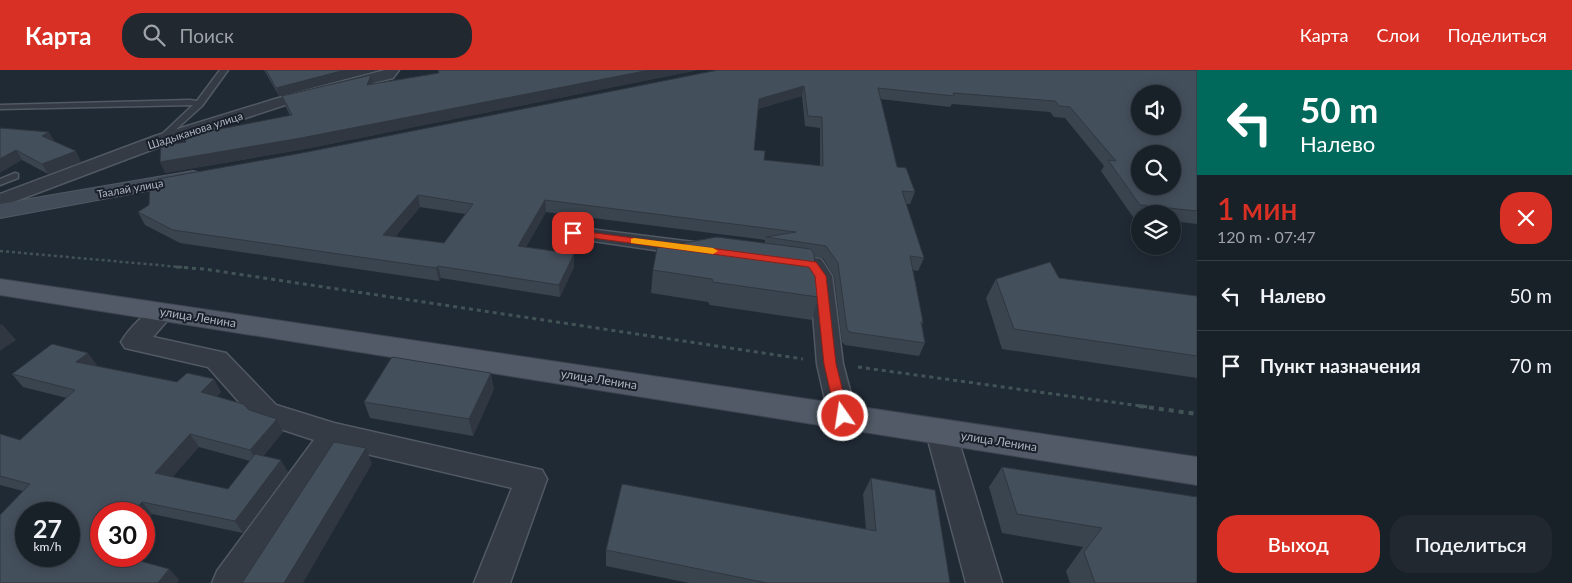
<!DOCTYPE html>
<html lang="ru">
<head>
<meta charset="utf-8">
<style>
	body { margin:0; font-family:Lato,sans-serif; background:#212830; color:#f1f3f6; height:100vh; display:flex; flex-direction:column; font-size:19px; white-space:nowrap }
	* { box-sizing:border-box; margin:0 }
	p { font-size:16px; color:#9fa3a8 }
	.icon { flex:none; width:28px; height:28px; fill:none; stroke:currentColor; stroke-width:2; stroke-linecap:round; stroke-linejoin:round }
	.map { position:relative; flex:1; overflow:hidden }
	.sheet { display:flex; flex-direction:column; background:#182028; width:375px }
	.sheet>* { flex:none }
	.guide { background:#00695c; color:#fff; overflow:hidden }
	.controls { position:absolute; left:1131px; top:15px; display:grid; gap:10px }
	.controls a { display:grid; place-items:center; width:50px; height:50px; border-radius:50%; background:#182028; box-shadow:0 2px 12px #0003,0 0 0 1px #363e45; font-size:25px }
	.speed { position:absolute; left:15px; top:432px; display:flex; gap:10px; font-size:25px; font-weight:700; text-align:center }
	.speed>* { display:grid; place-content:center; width:65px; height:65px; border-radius:50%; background:#182028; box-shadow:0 2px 12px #0003,0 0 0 1px #363e45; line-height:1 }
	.speed small { font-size:12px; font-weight:400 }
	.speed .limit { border:8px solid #d22; background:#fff; color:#111 }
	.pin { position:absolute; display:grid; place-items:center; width:42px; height:42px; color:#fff; margin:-21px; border-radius:10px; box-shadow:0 2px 8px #0006 }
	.me { position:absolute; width:55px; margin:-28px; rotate:347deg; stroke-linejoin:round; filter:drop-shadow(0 0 4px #0008) }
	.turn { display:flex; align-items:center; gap:18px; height:105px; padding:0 20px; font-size:22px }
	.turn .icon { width:65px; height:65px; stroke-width:2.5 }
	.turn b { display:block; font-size:35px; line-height:42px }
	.round { display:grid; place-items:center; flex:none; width:52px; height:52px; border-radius:20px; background:#212830 }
	.headline { display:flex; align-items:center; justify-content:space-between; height:85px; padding:0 20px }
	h1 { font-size:30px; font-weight:600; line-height:38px; color:#d93025 }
	.cta { display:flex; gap:10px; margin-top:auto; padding:10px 20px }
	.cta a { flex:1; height:58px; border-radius:20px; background:#d93025; color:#fff; font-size:20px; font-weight:600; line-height:58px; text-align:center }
	.cta a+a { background:#212830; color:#f1f3f6 }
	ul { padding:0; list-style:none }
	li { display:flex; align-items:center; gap:15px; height:70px; padding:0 20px; border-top:1px solid #363e45 }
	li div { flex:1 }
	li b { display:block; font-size:19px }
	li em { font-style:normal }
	header { display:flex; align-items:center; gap:30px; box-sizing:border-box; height:70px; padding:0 25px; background:#d93025; color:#fff }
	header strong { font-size:24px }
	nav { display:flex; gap:28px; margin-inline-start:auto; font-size:18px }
	.search { width:350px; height:45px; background:#212830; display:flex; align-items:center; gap:12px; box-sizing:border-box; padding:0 18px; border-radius:20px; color:#9fa3a8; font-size:19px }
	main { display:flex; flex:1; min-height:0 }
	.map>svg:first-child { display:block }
</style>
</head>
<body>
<header>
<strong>Карта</strong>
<div class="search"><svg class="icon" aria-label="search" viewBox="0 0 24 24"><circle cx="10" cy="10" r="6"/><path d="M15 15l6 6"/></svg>Поиск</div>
<nav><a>Карта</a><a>Слои</a><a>Поделиться</a></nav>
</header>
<main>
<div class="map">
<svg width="1197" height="513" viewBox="0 0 1197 513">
	<rect width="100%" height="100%" fill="#202a35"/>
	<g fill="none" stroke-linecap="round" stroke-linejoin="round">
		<g stroke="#515963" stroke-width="3">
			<path id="lane" d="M220,0h8l-26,36 -41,37 -3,-1v-4l35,-33 -193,4v-4l190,-5 7,1z
				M15,103l3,1v4l-18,7v-6z"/>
		</g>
		<g stroke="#515963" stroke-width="3">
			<path id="street" d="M385,0h14l-6,8 -108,27 -118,39 -167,63v-13l155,-58 120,-37z
				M573,157l129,16 8,2 3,5 -3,5 -8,2 -136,-20 -3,-4 3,-4z
				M784,183l37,6 11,17 11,88 14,53 -4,8 -10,3 -10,-3 -4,-8 -12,-53 -7,-88 -5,-6 -29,-5 -3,-5 3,-5z
				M160,237l9,2 3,6 -19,22 73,16 50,52 58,18 208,47 5,9 -37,104h-36l38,-95 -171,-40 -90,135h-39l5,-12 97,-131 -58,-19 -48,-54 -83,-19 -4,-6c8,-13 24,-31 39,-35z
				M941,350l10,4 5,8 46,151h-36l-40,-151 5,-8z"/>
		</g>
		<g stroke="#515963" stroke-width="2">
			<path id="secondary" d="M193,101l7,2 3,4 -3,4 -200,37v-14z"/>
		</g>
		<g stroke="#3d444f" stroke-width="2">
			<path id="primary" d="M0,209l1197,178v28l-1197,-190z"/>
		</g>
		<path stroke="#425355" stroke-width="2.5" stroke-dasharray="3 3" stroke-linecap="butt" d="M0,181l191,17"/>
		<path stroke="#425355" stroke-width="3" stroke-dasharray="4 4" stroke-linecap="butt" d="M176,197l28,2 599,90
			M858,297l290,40"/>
		<path stroke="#425355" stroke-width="4" stroke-dasharray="5 5" stroke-linecap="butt" d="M1139,336l58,8"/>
		<use href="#lane" fill="#343b45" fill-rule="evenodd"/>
		<use href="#street" fill="#343b45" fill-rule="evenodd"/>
		<use href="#secondary" fill="#424b58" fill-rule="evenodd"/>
		<use href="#primary" fill="#515a66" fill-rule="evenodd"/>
	</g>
	<path fill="#3a444f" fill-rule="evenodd" d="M264,0h114l-99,26z
		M438,0h260l-393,79 -140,24 21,-31 104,-26 -4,-9 -4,-11 91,-12 66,-11z
		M718,0h479v154l-25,-3v-7h-32v4l-7,-1 -32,-46 3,-5 -39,-48 -11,-1 -4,-5 -98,-8 -2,3 -70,-8 17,68 18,25 -5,12h-4l18,54 -6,13 -5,-1 10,52 -1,4 3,17 -6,13 -74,-11 -3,-3 -8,-66 -11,-18 -8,-1 3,40 -6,23 -102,-15 -2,-3 -57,-9 2,-23 112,-27v-3l-219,-28 -20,35 48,7v13l-14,30 -119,-19 -2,3 -259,-38 -35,-18 -7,-13 164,-59zM802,26l3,30 15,2v38l-56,-6 -10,-10 4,-41zM420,137l45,7 -21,29 -49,-6z
		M0,58l55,14 26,20 -33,12 -26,-14z
		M1059,208l138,18v82l-195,-29 -16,-51 10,-19z
		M97,295l-1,1 81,16 37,-3 7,13 -5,5 33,13 28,9 6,13 -20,24 25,16 -45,61 -91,-19 -8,9v-9l-43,42 68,13 10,11 -2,3h-177l23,-92 -23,-6v-51l20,6 47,-42 -44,-11 -11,-13zM199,377l51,14 -22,28 -56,-12z
		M494,319l-21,47 -103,-18 -6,-16z
		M1002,397l195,116h-127l-4,-12 17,-24 -81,-14 -13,-46z
		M871,408l79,105h-261l-83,-17v-16l260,-20 -3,-36z"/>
	<path fill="#303740" d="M345,0h33l-99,26 -3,-8z
		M650,0h48l-393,79 -140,24 -5,-11z
		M371,5l2,10h-6z
		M804,16l-2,10 -45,13 2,-10z
		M49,62l6,10 -13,-6z
		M16,80l6,10 -22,13v-14z
		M76,81l5,11 -33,12 -6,-10z
		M418,125l2,12 -34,41 -3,-13z
		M545,130l1,12 -27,47 -1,-13z
		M574,184v13l-14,30 -1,-12z
		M438,196l3,12 -2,3 -3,-13z
		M2,254l14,16 -16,11v-26z
		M88,283l9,12 -11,10 -10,-13z
		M491,303l3,16 -21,47 -4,-17z
		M214,309l7,13 -12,13 -8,-13z
		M277,349l6,13 -25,31 -8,-13z
		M190,364l9,13 -34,39 -10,-13z
		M366,378l6,16 -69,119h-19z
		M281,390l7,12 -45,61 -8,-12z
		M142,432l10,12 -8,9v-9h-13z
		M169,499l10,11 -2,3h-19z"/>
	<path fill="#444f5c" stroke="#303740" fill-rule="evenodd" d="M266,0h79l-69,18z
		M438,0h212l-349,68 -141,24 1,-16 25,-4 -2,-6 108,-21 -10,-19 89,-21 -4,10 72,-12z
		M718,0h479v141l-57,-6 -32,-45 8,1 -46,-54 -11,-1 -4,-5 -102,-8 1,3 -76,-8 19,79 9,1 9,24 -13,-1 22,67 -14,-2 13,66h-2l4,21 -76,-11 -2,-3 -9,-66 -12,-17 -60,-9 30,-5 -251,-32 -27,46 56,8 -15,31 -121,-19 -2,2 -263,-38 -35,-18 11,-7 1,-20 7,-1 1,-5 144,-26zM804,16l4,30 14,1 1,49 -59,-6 1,-9 -11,-1 5,-51zM1140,24h32v32h-32zM1140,84h32v32h-32zM418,125l55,9 -29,39 -61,-8z
		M0,58l49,4 -7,4 34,15 -34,13 -26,-14 -16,9z
		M717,167l94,12 3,5 4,43 -105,-15 -1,-3 -59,-9 4,-22z
		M1050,192l9,16 138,18v60l-183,-27 -18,-50z
		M52,274l36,9 -12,9 101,20 10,-9 27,6 -13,13 42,12 6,6 28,9 -27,31 -60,-16 -35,39 73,16 27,-35 26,6 -46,61 -93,-19 -11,12h-30v35l-1,1 1,1v5h21l47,13 -11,14h-158v-68l30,-31 -30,-8v-42l20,6 55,-50 -63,-16zM26,444h43v42h-43z
		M392,287l99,16 -22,46 -105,-17z
		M334,372l32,6 -82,135h-42z
		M1002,397l195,30v86h-102l-11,-31 18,-24 -85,-14z
		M871,408l64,12 15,93h-183l-161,-33 16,-66 254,47z"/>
	<path fill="#d93025" stroke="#8d1f18" d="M573,160l243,32 10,14 10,88 13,52 -2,4h-9l-2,-4 -12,-52 -9,-88 -6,-9 -239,-32 -2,-2z"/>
	<path fill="#f59e0b" d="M634,168l79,10 5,3 -5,3 -82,-11v-4z"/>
	<g text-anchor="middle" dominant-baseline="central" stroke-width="4" stroke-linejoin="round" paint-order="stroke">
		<g font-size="11" fill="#aeb6c2" stroke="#19202a">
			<text transform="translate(195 60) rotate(-18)">Шадыканова улица</text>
			<text transform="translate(130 118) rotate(-10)">Таалай улица</text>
		</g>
		<g font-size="12" fill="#aeb6c2" stroke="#19202a">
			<text transform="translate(198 247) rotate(9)">улица Ленина</text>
			<text transform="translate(599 309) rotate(9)">улица Ленина</text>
			<text transform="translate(999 371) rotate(9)">улица Ленина</text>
		</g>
	</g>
</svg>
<div class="controls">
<a><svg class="icon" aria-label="sound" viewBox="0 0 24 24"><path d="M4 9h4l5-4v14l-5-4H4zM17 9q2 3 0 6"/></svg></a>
<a><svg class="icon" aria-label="search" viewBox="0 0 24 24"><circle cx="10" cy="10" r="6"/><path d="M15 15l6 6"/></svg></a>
<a><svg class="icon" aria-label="layers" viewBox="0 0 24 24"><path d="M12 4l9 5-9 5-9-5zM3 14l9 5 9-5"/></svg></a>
</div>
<div class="speed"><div>27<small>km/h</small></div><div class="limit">30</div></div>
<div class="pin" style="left:573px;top:163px;background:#d93025"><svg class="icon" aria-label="arrive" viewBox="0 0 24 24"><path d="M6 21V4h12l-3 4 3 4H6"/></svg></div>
<svg class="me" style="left:843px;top:346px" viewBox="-20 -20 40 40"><circle r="17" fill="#d93025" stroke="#fff" stroke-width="3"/><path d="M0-11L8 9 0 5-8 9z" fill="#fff"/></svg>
</div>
<section class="sheet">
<div class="guide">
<div class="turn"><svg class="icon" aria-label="left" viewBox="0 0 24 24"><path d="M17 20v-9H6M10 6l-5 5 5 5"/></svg><div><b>50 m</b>Налево</div></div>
</div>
<div class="headline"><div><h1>1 мин</h1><p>120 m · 07:47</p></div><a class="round" style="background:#d93025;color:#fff"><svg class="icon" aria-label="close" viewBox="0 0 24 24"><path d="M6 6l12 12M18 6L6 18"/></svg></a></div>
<ul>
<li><svg class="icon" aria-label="left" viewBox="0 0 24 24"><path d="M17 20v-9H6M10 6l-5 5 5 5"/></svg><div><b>Налево</b></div><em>50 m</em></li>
<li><svg class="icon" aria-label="arrive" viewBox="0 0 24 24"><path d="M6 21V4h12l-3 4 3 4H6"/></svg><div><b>Пункт назначения</b></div><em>70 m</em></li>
</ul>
<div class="cta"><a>Выход</a><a>Поделиться</a></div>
</section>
</main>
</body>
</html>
